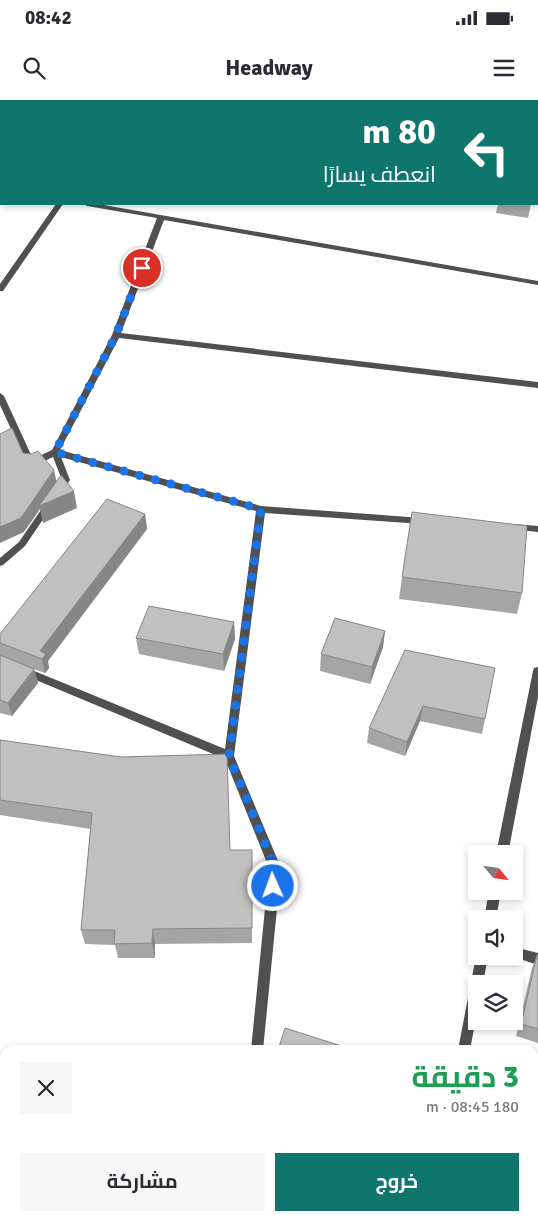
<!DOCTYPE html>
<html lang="ar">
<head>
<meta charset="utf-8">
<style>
	body { margin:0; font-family:Signika,Cairo,sans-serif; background:#f7f7f7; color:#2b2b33; direction:rtl; height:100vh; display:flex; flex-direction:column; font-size:19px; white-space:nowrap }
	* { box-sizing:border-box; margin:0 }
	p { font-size:16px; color:#7c7c81 }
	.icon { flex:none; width:28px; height:28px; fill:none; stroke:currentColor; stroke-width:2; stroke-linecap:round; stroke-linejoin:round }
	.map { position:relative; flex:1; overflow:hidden; direction:ltr }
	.details { position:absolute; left:0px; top:945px; width:539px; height:176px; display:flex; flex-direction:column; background:#fff; border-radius:15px 15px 0 0; box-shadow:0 2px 8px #0003; direction:rtl }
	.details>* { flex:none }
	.banner { position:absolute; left:0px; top:0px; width:539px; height:105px; box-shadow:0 2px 8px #0003; direction:rtl; background:#0f766e; color:#fff; overflow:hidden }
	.needle { width:32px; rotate:119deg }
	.tools { position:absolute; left:468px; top:745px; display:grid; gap:10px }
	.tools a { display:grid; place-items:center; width:55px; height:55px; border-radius:0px; background:#fff; box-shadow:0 2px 8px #0003; font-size:25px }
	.pin { position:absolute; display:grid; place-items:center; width:42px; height:42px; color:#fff; margin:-21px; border:2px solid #fff; border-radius:50%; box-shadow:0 1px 5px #0007 }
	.me { position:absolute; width:55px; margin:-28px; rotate:358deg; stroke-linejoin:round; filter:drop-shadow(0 0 4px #0008) }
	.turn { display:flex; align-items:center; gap:18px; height:105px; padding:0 20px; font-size:22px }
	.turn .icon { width:65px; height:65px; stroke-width:2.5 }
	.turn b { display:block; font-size:35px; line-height:42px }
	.round { display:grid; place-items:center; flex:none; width:52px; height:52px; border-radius:0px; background:#f7f7f7 }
	.summary { display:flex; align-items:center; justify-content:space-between; height:85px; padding:0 20px }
	h1 { font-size:30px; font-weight:700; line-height:38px; color:#1e9e55 }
	.cta { display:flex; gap:10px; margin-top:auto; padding:10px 20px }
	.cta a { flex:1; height:58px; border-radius:0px; background:#0f766e; color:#fff; font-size:20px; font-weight:700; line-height:58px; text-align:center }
	.cta a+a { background:#f7f7f7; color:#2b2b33 }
	.status { display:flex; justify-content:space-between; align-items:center; height:35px; padding:0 25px; background:#fff; direction:ltr }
	.status svg { height:14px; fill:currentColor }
	header { display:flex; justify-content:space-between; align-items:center; height:65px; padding:0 20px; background:#fff; font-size:22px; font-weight:700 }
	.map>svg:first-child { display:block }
</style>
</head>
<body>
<div class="status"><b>08:42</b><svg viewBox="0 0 49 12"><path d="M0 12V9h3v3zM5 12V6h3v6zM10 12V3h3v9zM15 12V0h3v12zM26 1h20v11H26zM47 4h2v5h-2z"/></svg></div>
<header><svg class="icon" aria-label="menu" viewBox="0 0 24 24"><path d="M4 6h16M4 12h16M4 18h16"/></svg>Headway<svg class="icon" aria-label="search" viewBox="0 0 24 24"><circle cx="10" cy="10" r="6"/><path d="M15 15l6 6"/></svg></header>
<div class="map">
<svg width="538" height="1121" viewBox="0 0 538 1121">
	<rect width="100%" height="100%" fill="#fff"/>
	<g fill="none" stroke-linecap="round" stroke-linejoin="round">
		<path fill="#505050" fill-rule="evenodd" d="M0,86h1v5h-1z
			M56,104h7l-60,87h-3v-7z
			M83,104h15l440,77v4l-374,-65 -43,113 417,49v6l-419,-50 -59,112 201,56 161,12 5,3 -5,3 -157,-11 -31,243 47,112 -18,182h-12l18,-182 -44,-109 -225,-94v-8l225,92 31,-238 -195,-54 9,23 -9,14h-6l-1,-2 8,-12 -9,-23 -19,9h-6l-28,-61v-12l4,3 29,63 19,-9 60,-115 45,-117 -70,-12z
			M48,403l4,3 -27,40 -22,19 -3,1v-8l19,-16 26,-38z
			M514,424l24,2v6l-27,-3 -2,-2z
			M538,567v30l-30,157h-12l37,-183 1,-3z
			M489,791h12l-5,28h-12z
			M514,847l24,6v12l-27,-9h3z
			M476,856h12l-5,28h-7v34l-6,32h-12z
			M425,1116h14l-1,5h-14z"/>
	</g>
	<path fill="#a5a5a5" d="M498,104h33l-3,14 -32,-5z
		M145,414l2,15 -99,132 1,7 -4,5 -11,-4 4,14 -26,33 -12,-3v-79z
		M402,477l120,16 -5,21 -118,-15z
		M234,522l1,17 -11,32 -85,-17 -3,-16z
		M385,531l-2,16 -13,37 -50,-13 1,-17z
		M405,550l80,69 -3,15 -62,-13 -15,35 -38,-13 2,-15z
		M0,640l230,110h22v93l-97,1v14h-37l-3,-13 -30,-1 -4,-14 10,-101 -91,-14z
		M537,855h1v88l-22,-7 16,-68z
		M534,990l4,2v84l-4,-1z"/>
	<path fill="#868686" d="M397,0h9l-1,1h-8z
		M54,370l3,14 17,7 3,17 -34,15 -3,-14 -16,23 -24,11v-16z
		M145,414l2,15 -99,132 1,7 -4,5 -5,-22z
		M234,522l1,17 -11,32 -1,-17z
		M385,531l-2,16 -13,37 2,-17z
		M34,569l4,14 -26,33 -4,-13z
		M423,606l-3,15 -15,35 2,-14z
		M153,829l2,15v14l-3,-15z"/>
	<path fill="#c0c0c0" stroke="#868686" d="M232,0h108l6,1 1,-1h50v1h-166z
		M12,328l11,25 8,1 7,-3 16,19 -33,48 -21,9v-93z
		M61,375l13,16 -35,15z
		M107,399l38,15 -105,137 6,3 -4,5 -42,-16v-9z
		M412,412l115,14 -5,67 -120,-16z
		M149,506l85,16 -11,32 -87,-16z
		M335,518l50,13 -13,36 -51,-13z
		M405,550l90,18 -10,51 -62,-13 -16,36 -38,-14z
		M0,555l34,14 -26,34 -8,-3z
		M0,640l121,17 106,-3 3,96h22v78l-99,1 -1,14 -38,1 1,-14h-34l11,-117 -92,-13z
		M537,855h1v74l-17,-5z
		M285,928l69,22h-76z
		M534,990l4,2v72l-4,-1z"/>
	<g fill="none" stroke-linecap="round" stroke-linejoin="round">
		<path stroke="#1a73e8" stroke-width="9" stroke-dasharray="0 16.2" d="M142,168l-26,67 -61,117 206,57 -32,247 46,112 -2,18"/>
	</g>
</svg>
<div class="tools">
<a><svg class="needle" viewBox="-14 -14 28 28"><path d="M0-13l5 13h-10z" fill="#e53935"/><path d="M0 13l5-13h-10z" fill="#7c7c81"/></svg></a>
<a><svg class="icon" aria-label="sound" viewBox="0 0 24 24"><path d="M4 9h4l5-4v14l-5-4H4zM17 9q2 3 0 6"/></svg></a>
<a><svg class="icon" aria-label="layers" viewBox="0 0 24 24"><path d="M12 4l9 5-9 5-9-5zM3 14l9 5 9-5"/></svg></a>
</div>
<div class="pin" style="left:142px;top:168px;background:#d93025"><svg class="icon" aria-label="arrive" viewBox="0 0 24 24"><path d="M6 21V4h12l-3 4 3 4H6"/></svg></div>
<svg class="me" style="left:273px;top:786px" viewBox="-20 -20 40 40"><circle r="17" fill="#1a73e8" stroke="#fff" stroke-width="3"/><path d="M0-11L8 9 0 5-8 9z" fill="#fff"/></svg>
<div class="banner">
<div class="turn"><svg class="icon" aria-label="left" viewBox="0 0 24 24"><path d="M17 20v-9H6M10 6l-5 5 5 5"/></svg><div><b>80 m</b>انعطف يسارًا</div></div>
</div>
<section class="details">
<div class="summary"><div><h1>3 دقيقة</h1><p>180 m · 08:45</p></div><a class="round"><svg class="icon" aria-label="close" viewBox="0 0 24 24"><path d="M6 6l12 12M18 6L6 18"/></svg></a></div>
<div class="cta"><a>خروج</a><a>مشاركة</a></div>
</section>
</div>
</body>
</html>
